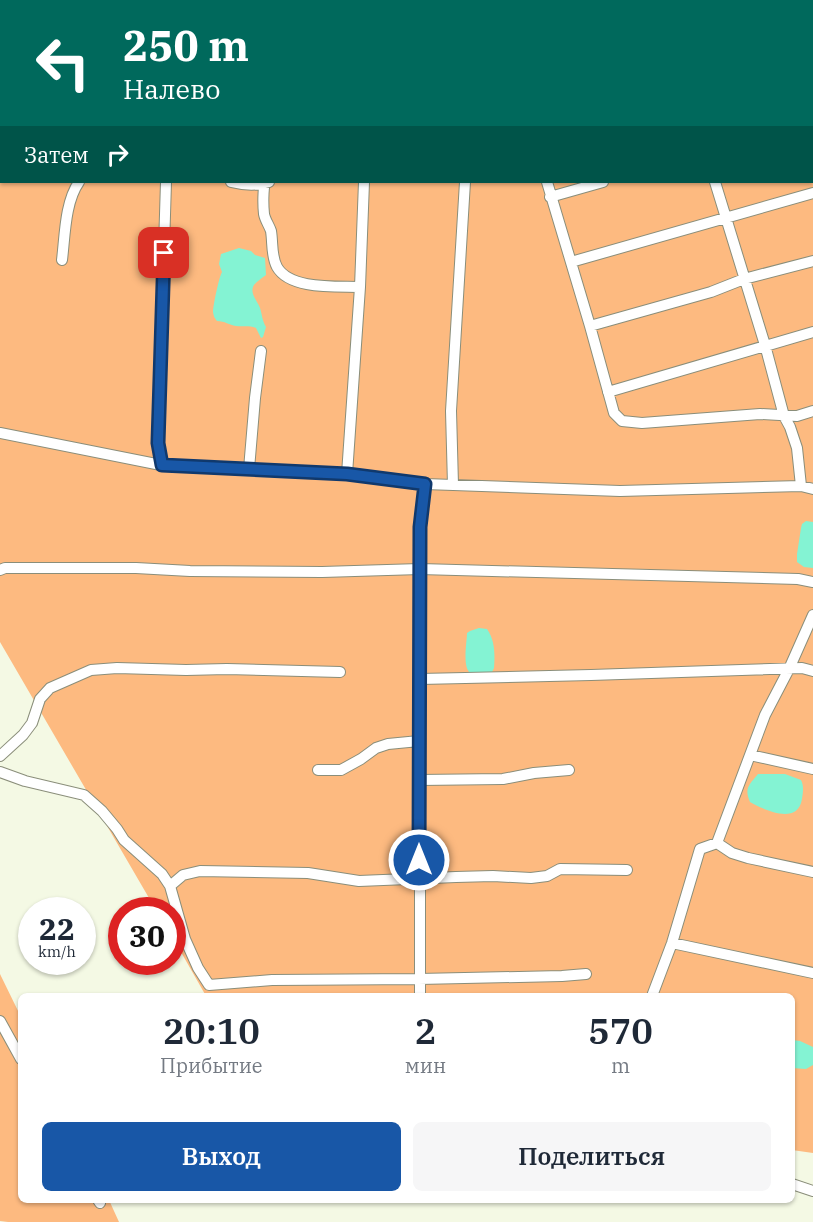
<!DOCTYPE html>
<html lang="ru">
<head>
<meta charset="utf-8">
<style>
	body { margin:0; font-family:"IBM Plex Serif",serif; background:#f6f6f7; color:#1f2937; height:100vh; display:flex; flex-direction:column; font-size:22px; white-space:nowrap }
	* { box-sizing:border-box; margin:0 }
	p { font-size:20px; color:#747a83 }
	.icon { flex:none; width:33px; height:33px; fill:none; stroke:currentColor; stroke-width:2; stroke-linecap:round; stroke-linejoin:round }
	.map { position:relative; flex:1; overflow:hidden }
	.panel { position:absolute; left:18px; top:993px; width:777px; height:210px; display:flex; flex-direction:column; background:#fff; border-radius:9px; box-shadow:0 2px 4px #0004 }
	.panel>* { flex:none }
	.guide { position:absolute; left:0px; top:0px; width:813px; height:183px; box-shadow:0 2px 4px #0004; background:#00695c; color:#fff; overflow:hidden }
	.speed { position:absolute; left:18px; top:897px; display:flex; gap:12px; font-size:30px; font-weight:700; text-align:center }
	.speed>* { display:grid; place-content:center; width:78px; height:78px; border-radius:50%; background:#fff; box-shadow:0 2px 4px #0004; line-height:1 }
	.speed small { font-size:15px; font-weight:400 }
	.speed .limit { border:9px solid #d22; background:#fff; color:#111 }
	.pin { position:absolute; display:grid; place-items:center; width:51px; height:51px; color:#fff; margin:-26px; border-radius:12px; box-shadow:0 3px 9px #0006 }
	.me { position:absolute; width:66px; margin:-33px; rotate:0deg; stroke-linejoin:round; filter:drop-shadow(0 0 4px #0008) }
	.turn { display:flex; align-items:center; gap:21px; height:126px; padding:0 24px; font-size:27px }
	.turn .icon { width:78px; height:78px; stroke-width:2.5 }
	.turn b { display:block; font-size:42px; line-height:51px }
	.then { display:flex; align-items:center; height:57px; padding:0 24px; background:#0003; gap:12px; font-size:22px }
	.eta { display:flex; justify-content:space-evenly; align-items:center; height:102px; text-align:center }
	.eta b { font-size:36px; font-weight:600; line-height:42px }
	.cta { display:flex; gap:12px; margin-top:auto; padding:12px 24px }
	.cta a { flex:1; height:69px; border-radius:9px; background:#1857a7; color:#fff; font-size:24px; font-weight:600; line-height:69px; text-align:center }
	.cta a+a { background:#f6f6f7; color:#1f2937 }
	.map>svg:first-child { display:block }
</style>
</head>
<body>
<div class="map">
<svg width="813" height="1222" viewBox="0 0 813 1222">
	<rect width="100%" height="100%" fill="#f4f9e4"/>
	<path fill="#fdba80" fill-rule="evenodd" d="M0,0h813v1153l-21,-3v-154h-586l-33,-58 -1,-28h-16l-156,-268zM2,2h810v180h-810z
		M0,974l21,43v183h88l10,22h-111l-8,-1z"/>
	<path fill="#84f3d3" d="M239,248l12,3 4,4 10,3 1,17c-4,3 -9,6 -12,10 -5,8 3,15 6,23 2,6 2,12 6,19l-3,10 -2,1 -5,-10c-8,-3 -12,-1 -20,-2 -7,-1 -11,-5 -19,-5 -3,-4 -3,-4 -4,-9 0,-6 6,-35 9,-40l-3,-8 2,-10z
		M806,521l7,1v46l-9,-1 -7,-5v-8l4,-26 1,-4z
		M479,628l8,1c8,11 8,26 7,39l-2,4c-6,1 -14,3 -19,2 -12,-2 -6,-32 -6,-41l3,-2z
		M758,774h27l16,6c3,6 2,12 1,19 -4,26 -36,12 -52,3 -6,-14 -1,-17 8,-28z
		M792,1040l8,1 13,6v18l-7,4 -14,-1z"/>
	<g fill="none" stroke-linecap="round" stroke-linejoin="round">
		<g stroke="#8a8e7a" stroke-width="12">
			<path id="minor" d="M661,0l1,2
				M498,1l4,-1
				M177,2v-2
				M279,2v-2
				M372,2v-2
				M743,2l5,-2
				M812,51h1
				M812,120h1
				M231,182c12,3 26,4 38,0
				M265,182c-2,8 -2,23 -1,32 1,6 5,11 7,17 2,12 0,25 6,36 13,23 60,19 83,20
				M547,182l43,144 24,87 8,8 20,2 118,-9 37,2 16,-5
				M715,182l50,163 19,71 6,11 7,21 4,38
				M550,197l53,-15
				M62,260c3,-25 3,-58 17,-78
				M571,262l242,-69
				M590,326l121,-34 33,-13 69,-18
				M608,392l205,-60
				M0,433l161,32 186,9 78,10 195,7 181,-5 12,3
				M161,465l-3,-22 8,-261
				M249,469l6,-71 6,-47
				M347,474l13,-187 4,-105
				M453,485l-2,-74 14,-229
				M0,570l5,-2h131l54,3 132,1 98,-3 378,10 15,3
				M420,679l171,-4 211,-7 11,3
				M750,755l63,14
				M0,756l23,-21 9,-12 8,-24 10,-11 41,-18 26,-2 69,2 41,-1 113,3
				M318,770h23l20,-11 15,-11 12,-4 31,-3
				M0,772l25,9 59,14 18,16 15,18 7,11 38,34 8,12 15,53 13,29 11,17 63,-5 147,-1 143,-3 24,-2
				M419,780l84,-1 31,-6 35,-3
				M717,843l15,10 16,5 65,14
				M170,886l13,-11 17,-4 108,2 51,8 97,-4 37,-1 38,2 16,-2 13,-7 67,1
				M672,943l141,30
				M420,996v-469l5,-43
				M652,996l20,-53 28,-94 17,-6 48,-128 24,-46 24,-54
				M0,1021l21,38
				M792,1184l21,7
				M98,1200l2,3"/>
		</g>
		<use href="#minor" stroke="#fff" stroke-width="10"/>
	</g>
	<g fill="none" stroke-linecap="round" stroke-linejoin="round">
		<g stroke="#10396d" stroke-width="15">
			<path id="route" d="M164,253l-6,190 4,22 185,9 78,10 -5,43 -1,333"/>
		</g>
		<use href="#route" stroke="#1857a7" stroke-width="10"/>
	</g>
</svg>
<div class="speed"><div>22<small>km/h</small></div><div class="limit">30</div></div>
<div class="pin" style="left:164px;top:253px;background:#d93025"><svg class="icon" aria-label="arrive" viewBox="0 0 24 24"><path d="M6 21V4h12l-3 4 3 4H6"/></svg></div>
<svg class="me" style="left:419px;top:860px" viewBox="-20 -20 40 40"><circle r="17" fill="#1857a7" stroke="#fff" stroke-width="3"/><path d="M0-11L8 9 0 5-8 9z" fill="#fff"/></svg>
<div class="guide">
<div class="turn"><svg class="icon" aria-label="left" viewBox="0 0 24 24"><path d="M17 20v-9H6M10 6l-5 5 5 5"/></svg><div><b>250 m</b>Налево</div></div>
<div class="then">Затем<svg class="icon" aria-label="right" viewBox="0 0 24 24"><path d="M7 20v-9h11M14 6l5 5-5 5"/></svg></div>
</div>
<section class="panel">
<div class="eta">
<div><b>20:10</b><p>Прибытие</p></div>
<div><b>2</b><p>мин</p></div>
<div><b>570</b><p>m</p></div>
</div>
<div class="cta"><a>Выход</a><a>Поделиться</a></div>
</section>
</div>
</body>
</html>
